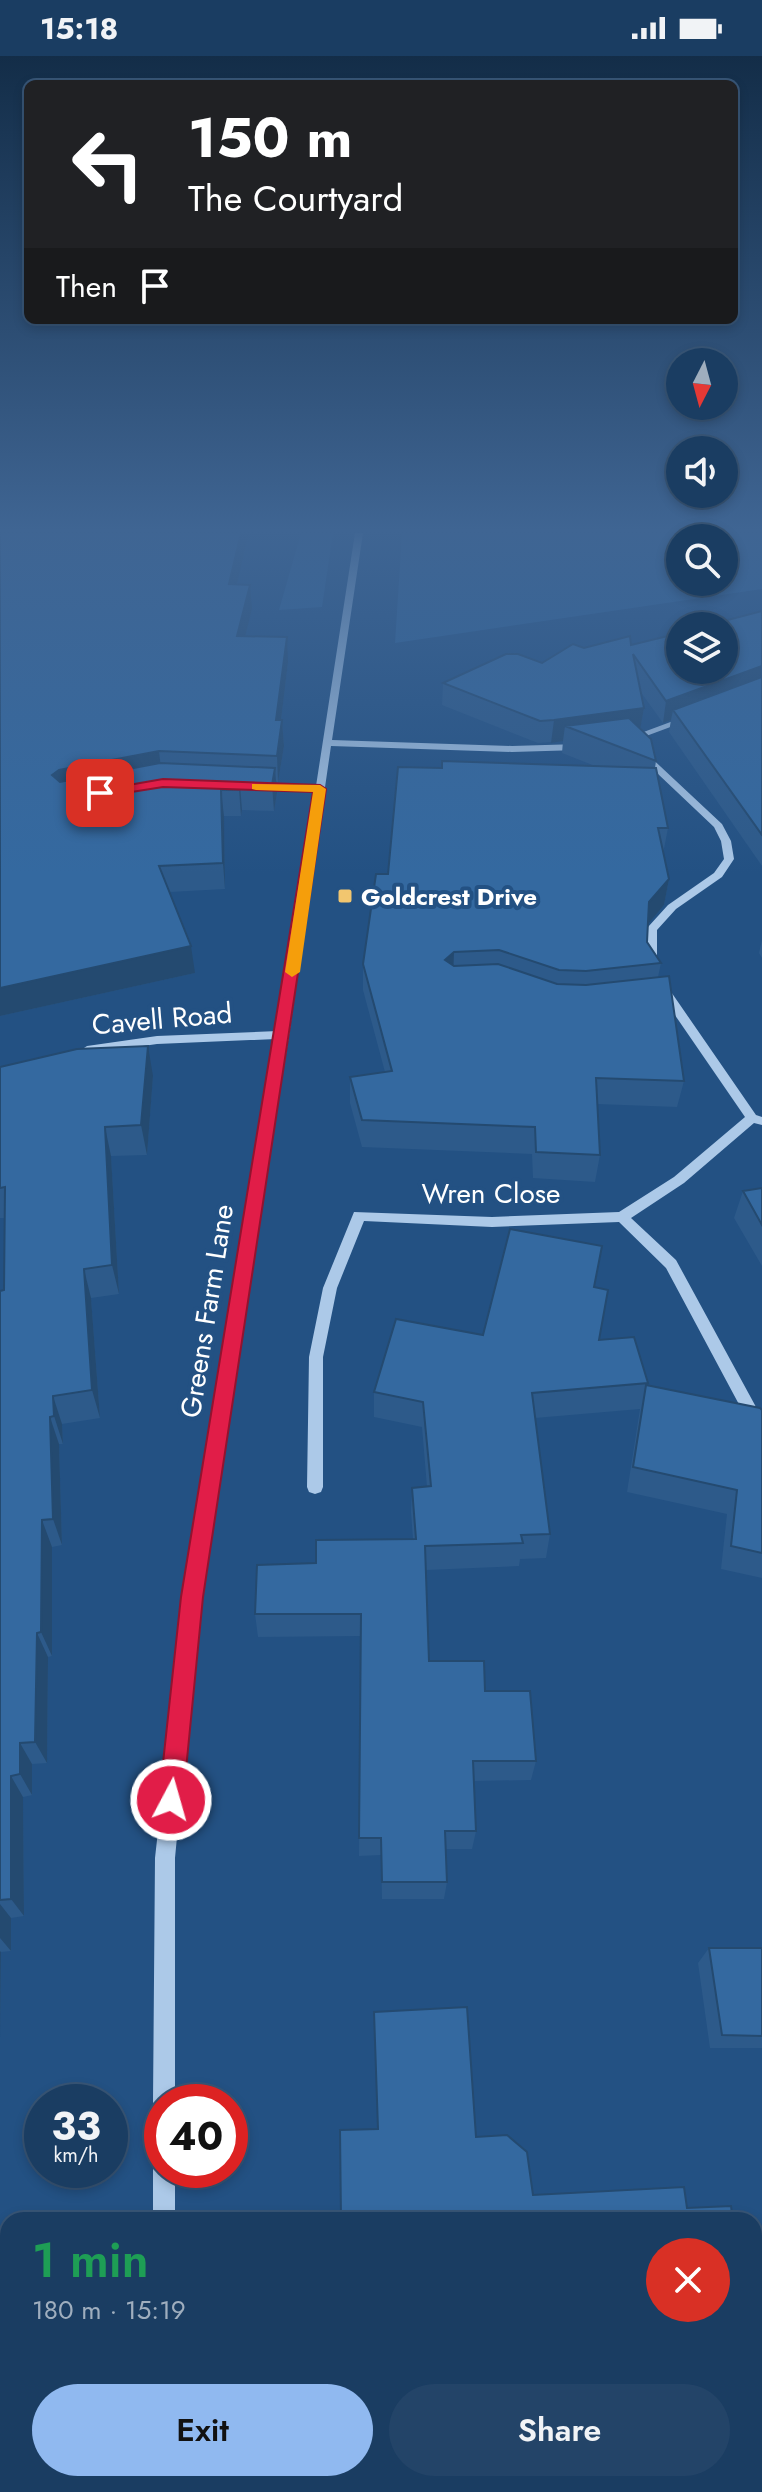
<!DOCTYPE html>
<html lang="en">
<head>
<meta charset="utf-8">
<style>
	body { margin:0; font-family:Jost,sans-serif; background:#234468; color:#f1f3f6; height:100vh; display:flex; flex-direction:column; font-size:30px; white-space:nowrap }
	* { box-sizing:border-box; margin:0 }
	p { font-size:26px; color:#9faebe }
	.icon { flex:none; width:44px; height:44px; fill:none; stroke:currentColor; stroke-width:2; stroke-linecap:round; stroke-linejoin:round }
	.map { position:relative; flex:1; overflow:hidden }
	.side { position:absolute; left:0px; top:2156px; width:762px; height:280px; display:flex; flex-direction:column; background:#1a3d62; border-radius:24px 24px 0 0; box-shadow:0 4px 12px #0003,0 0 0 2px #385677 }
	.side>* { flex:none }
	.hud { position:absolute; left:24px; top:24px; width:714px; height:244px; border-radius:12px; box-shadow:0 4px 12px #0003,0 0 0 2px #385677; background:#202124; color:#fff; overflow:hidden }
	.needle { width:52px; rotate:186deg }
	.controls { position:absolute; left:666px; top:292px; display:grid; gap:16px }
	.controls a { display:grid; place-items:center; width:72px; height:72px; border-radius:50%; background:#1a3d62; box-shadow:0 4px 12px #0003,0 0 0 2px #385677; font-size:40px }
	.speed { position:absolute; left:24px; top:2028px; display:flex; gap:16px; font-size:40px; font-weight:700; text-align:center }
	.speed>* { display:grid; place-content:center; width:104px; height:104px; border-radius:50%; background:#1a3d62; box-shadow:0 4px 12px #0003,0 0 0 2px #385677; line-height:1 }
	.speed small { font-size:20px; font-weight:400 }
	.speed .limit { border:12px solid #d22; background:#fff; color:#111 }
	.pin { position:absolute; display:grid; place-items:center; width:68px; height:68px; color:#fff; margin:-34px; border-radius:16px; box-shadow:0 4px 12px #0006 }
	.me { position:absolute; width:88px; margin:-44px; rotate:6deg; stroke-linejoin:round; filter:drop-shadow(0 0 6px #0008) }
	.turn { display:flex; align-items:center; gap:28px; height:168px; padding:0 32px; font-size:36px }
	.turn .icon { width:104px; height:104px; stroke-width:2.5 }
	.turn b { display:block; font-size:56px; line-height:68px }
	.then { display:flex; align-items:center; height:76px; padding:0 32px; background:#0003; gap:16px; font-size:30px }
	.round { display:grid; place-items:center; flex:none; width:84px; height:84px; border-radius:42px; background:#234468 }
	.overview { display:flex; align-items:center; justify-content:space-between; height:136px; padding:0 32px }
	h1 { font-size:48px; font-weight:600; line-height:60px; color:#1e9e55 }
	.button { display:flex; gap:16px; margin-top:auto; padding:16px 32px }
	.button a { flex:1; height:92px; border-radius:48px; background:#90b9f0; color:#111; font-size:32px; font-weight:600; line-height:92px; text-align:center }
	.button a+a { background:#234468; color:#f1f3f6 }
	.status { display:flex; justify-content:space-between; align-items:center; height:56px; padding:0 40px; background:#1a3d62; direction:ltr }
	.status svg { height:22px; fill:currentColor }
	.map>svg:first-child { display:block }
</style>
</head>
<body>
<div class="status"><b>15:18</b><svg viewBox="0 0 49 12"><path d="M0 12V9h3v3zM5 12V6h3v6zM10 12V3h3v9zM15 12V0h3v12zM26 1h20v11H26zM47 4h2v5h-2z"/></svg></div>
<div class="map">
<svg width="762" height="2436" viewBox="0 0 762 2436">
	<rect width="100%" height="100%" fill="#235183"/>
	<path fill="#2e649b" fill-rule="evenodd" d="M301,477h32l-11,74 -43,3z
		M402,477h360v56l-367,54zM680,482h44v44h-44z"/>
	<g fill="none" stroke-linecap="round" stroke-linejoin="round">
		<path fill="#acc9e8" fill-rule="evenodd" d="M355,477h8l-31,207 180,6 67,-2 5,3 -5,3 -67,2 -181,-6 -42,289 -89,562 -25,261v244h-13v10l-6,-2 -3,-8 2,-244 29,-261 92,-558 -119,5 -70,10 -6,-4 6,-4 70,-10 121,-5 37,-239 -55,-3 -5,-3 5,-3 56,3z
			M684,661l8,2 -62,23 -8,-2z
			M639,696h6l77,72 9,17 3,18 -12,18 -46,32 -19,21v37l-6,3 -6,-3 3,-40 20,-22 46,-32 10,-14 -3,-18 -7,-14 -75,-71z
			M663,929l4,1 89,129 6,2v8l-8,-2 -70,60 -53,35 45,42 86,158v21l-5,-1 -91,-170 -47,-46 -127,5 -128,-6 -27,67 -14,69v130l-2,5 -6,2 -6,-2 -2,-5 2,-130 14,-69 31,-76 138,5 127,-5 55,-35 71,-60 -88,-128z
			M162,2104v10h13v50h-22v-50l3,-8z
			M8,2404l1,24 -9,1v-24z
			M149,2428h24v8h-24z"/>
	</g>
	<path fill="#2d5a8a" d="M0,477h249l-13,51 16,25 -7,27 43,26 -7,58h1l2,26 -6,36 -2,-1 1,12 -3,18 -32,-1 -1,6h-17l1,73 -55,3 25,81 -195,43z
		M762,555v255l-93,-134 2,-12 -8,3 -23,-32 4,17 -4,21 16,32 -1,7 13,60 -5,26 6,25 -5,26 -16,19 -1,18 14,21 -3,14 26,104 -7,26 -80,-3 3,51 -5,27 -62,-4 -1,-24 -170,-7 -12,-44v-26l35,-5 -22,-82v-26l25,-90 54,-106 153,-2 -33,-13 1,-12 -25,2 -96,-38 1,-22 99,-20 42,-15 47,-3z
		M762,884v18l-3,-5z
		M0,1011l153,9 -6,79 -36,1 8,138 -28,4 9,120 -38,6 1,20h-4l3,101 -10,2v109l-4,1 -1,106 -15,1v31l-9,2 1,119 -13,2v33l-10,1 -1,86v-747l4,-1 1,-72h-5z
		M762,1132v78l-28,-48 9,-27z
		M594,1231l5,53 49,43 -1,2 115,25v168l-41,-9 6,-55 -100,-22 13,-83 -105,9 15,116 -4,24 -26,1 -1,7 -93,4 3,91 56,30 51,70 -5,19 -58,1 3,50 -4,18h-27l2,33 -3,17h-62l-1,-44 -22,1 2,-220 -103,1 -3,-23 61,-51 97,-24 -2,-27 1,-24 15,-1 -5,-60 -48,-10v-25l109,-57z
		M709,1892h53v100h-52l-12,-85z"/>
	<path fill="#244a70" d="M241,477h8l-18,75 -2,-24z
		M250,529l2,24 -13,52 -2,-25z
		M287,581l1,25 -10,83 -2,-25z
		M762,610v20l-89,24 -2,10 -8,3 3,-22z
		M644,652l-4,22 -75,-4 -2,15 -12,2 3,-23z
		M282,664l2,26 -6,36 -1,-26z
		M159,695l3,26 -98,19 -12,-21 7,-5z
		M275,712l2,25 -3,18 -2,-26z
		M240,728l2,26 -1,6 -2,-26z
		M221,734l3,26 1,73 -2,-26z
		M669,823l-5,26 -20,24 5,-27z
		M191,890l4,27 -195,43v-28z
		M454,896l-1,27 -8,-19z
		M148,990l5,30 -6,79 -6,-30z
		M105,1071l6,29 8,138 -7,-29z
		M84,1213l7,29 9,120 -8,-28z
		M53,1340l9,28 1,20 -9,-28z
		M50,1361l9,27 3,101 -9,-26z
		M42,1464l10,27v109l-11,-24z
		M37,1577l11,24 -1,106 -12,-21z
		M20,1687l12,21v31l-12,-21z
		M11,1720l12,21 1,119 -13,-17z
		M0,1848l11,14v33l-11,-13z
		M0,1895l1,1 -1,86z"/>
	<path fill="#3469a0" stroke="#244a70" stroke-width="2" d="M0,477h241l-12,51 21,1 -13,51 50,1 -11,83h6l-5,36 -118,-5 -100,19 -7,5 8,7 100,-19 115,5 -3,17 -32,-1 -1,6h-18l2,73 -64,3 32,80 -191,42z
		M762,555v55l-96,35 -33,-47 11,54 -90,12 -14,1 -97,-38 63,-29h12l24,9 31,-19 11,4 46,-12 1,9 49,-12v37h44v-44h-19z
		M762,621v158l-89,-125z
		M629,662l22,21 5,22 -91,-35z
		M442,705l214,7 12,60h-10l11,51 -20,23 -2,40 14,21 -75,8 -27,-1 -60,-20 -45,2 -9,8 9,6 44,-2 59,20 29,1 83,-9 15,105 -88,-3 4,77 -64,-3 -1,-25 -173,-7 -12,-43 42,-6 -29,-107 13,-90h12l10,-107 44,1z
		M148,990l-7,79 -36,2 7,138 -28,4 8,121 -39,6 1,20 -4,1 3,102 -11,1 -1,112 -4,1 -2,109 -15,1v31l-9,2v123l-11,1v-609l4,-1 1,-103 -5,1v-121l77,-18z
		M762,1132v37l-19,-34z
		M510,1173l92,17 -8,41 14,3 -9,50 35,-3 14,46 -116,10 18,141 -29,1 2,8 -98,3 4,115h55l1,30h45l6,70h-63l3,70h-31l2,51h-65l-1,-44h-22l2,-224h-106l2,-49 59,-2v-23l100,-1 -4,-51 19,-2 -8,-84 -49,-10 22,-73 87,16z
		M646,1329l114,23 2,2v143l-31,-7 6,-56 -104,-23z
		M709,1892h53v88l-40,-1z
		M467,1951l9,130 31,-2 20,17 6,43 151,-8 3,21 44,-2 2,14h-392l-1,-90 38,-1 -4,-117z"/>
	<linearGradient id="sky" x2="0" y2="1"><stop stop-color="#132d48"/><stop offset="0.58" stop-color="#3f6593"/><stop offset="1" stop-color="#3f6593" stop-opacity="0"/></linearGradient>
	<rect width="762" height="818" fill="url(#sky)"/>
	<path fill="#e11d48" stroke="#92132f" stroke-width="2" d="M163,723l157,6 6,4 -123,808 -20,203 -3,9 -9,3 -8,-3 -4,-9 22,-203 132,-805 -150,-5 -63,10 -7,-4 7,-3z"/>
	<path fill="#f59e0b" d="M252,728l68,1 6,4 -26,183 -8,5 -7,-5 28,-180 -57,-2 -4,-1z"/>
	<rect fill="#f2c66f" stroke="#235183" stroke-width="3" x="337" y="832" width="16" height="16" rx="4"/>
	<g text-anchor="middle" dominant-baseline="central" stroke-width="8" stroke-linejoin="round" paint-order="stroke">
		<g font-size="24" font-weight="bold" fill="#fff" stroke="#235183" text-anchor="start">
			<text x="361" y="840">Goldcrest Drive</text>
		</g>
		<g font-size="28" fill="#fff" stroke="#235183">
			<text transform="translate(162 963) rotate(-5)">Cavell Road</text>
			<text x="491" y="1137">Wren Close</text>
			<text transform="translate(207 1255) rotate(-81)">Greens Farm Lane</text>
		</g>
	</g>
</svg>
<div class="controls">
<a><svg class="needle" viewBox="-14 -14 28 28"><path d="M0-13l5 13h-10z" fill="#e53935"/><path d="M0 13l5-13h-10z" fill="#9faebe"/></svg></a>
<a><svg class="icon" aria-label="sound" viewBox="0 0 24 24"><path d="M4 9h4l5-4v14l-5-4H4zM17 9q2 3 0 6"/></svg></a>
<a><svg class="icon" aria-label="search" viewBox="0 0 24 24"><circle cx="10" cy="10" r="6"/><path d="M15 15l6 6"/></svg></a>
<a><svg class="icon" aria-label="layers" viewBox="0 0 24 24"><path d="M12 4l9 5-9 5-9-5zM3 14l9 5 9-5"/></svg></a>
</div>
<div class="speed"><div>33<small>km/h</small></div><div class="limit">40</div></div>
<div class="pin" style="left:100px;top:737px;background:#d93025"><svg class="icon" aria-label="arrive" viewBox="0 0 24 24"><path d="M6 21V4h12l-3 4 3 4H6"/></svg></div>
<svg class="me" style="left:171px;top:1744px" viewBox="-20 -20 40 40"><circle r="17" fill="#e11d48" stroke="#fff" stroke-width="3"/><path d="M0-11L8 9 0 5-8 9z" fill="#fff"/></svg>
<div class="hud">
<div class="turn"><svg class="icon" aria-label="left" viewBox="0 0 24 24"><path d="M17 20v-9H6M10 6l-5 5 5 5"/></svg><div><b>150 m</b>The Courtyard</div></div>
<div class="then">Then<svg class="icon" aria-label="arrive" viewBox="0 0 24 24"><path d="M6 21V4h12l-3 4 3 4H6"/></svg></div>
</div>
<section class="side">
<div class="overview"><div><h1>1 min</h1><p>180 m · 15:19</p></div><a class="round" style="background:#d93025;color:#fff"><svg class="icon" aria-label="close" viewBox="0 0 24 24"><path d="M6 6l12 12M18 6L6 18"/></svg></a></div>
<div class="button"><a>Exit</a><a>Share</a></div>
</section>
</div>
</body>
</html>
